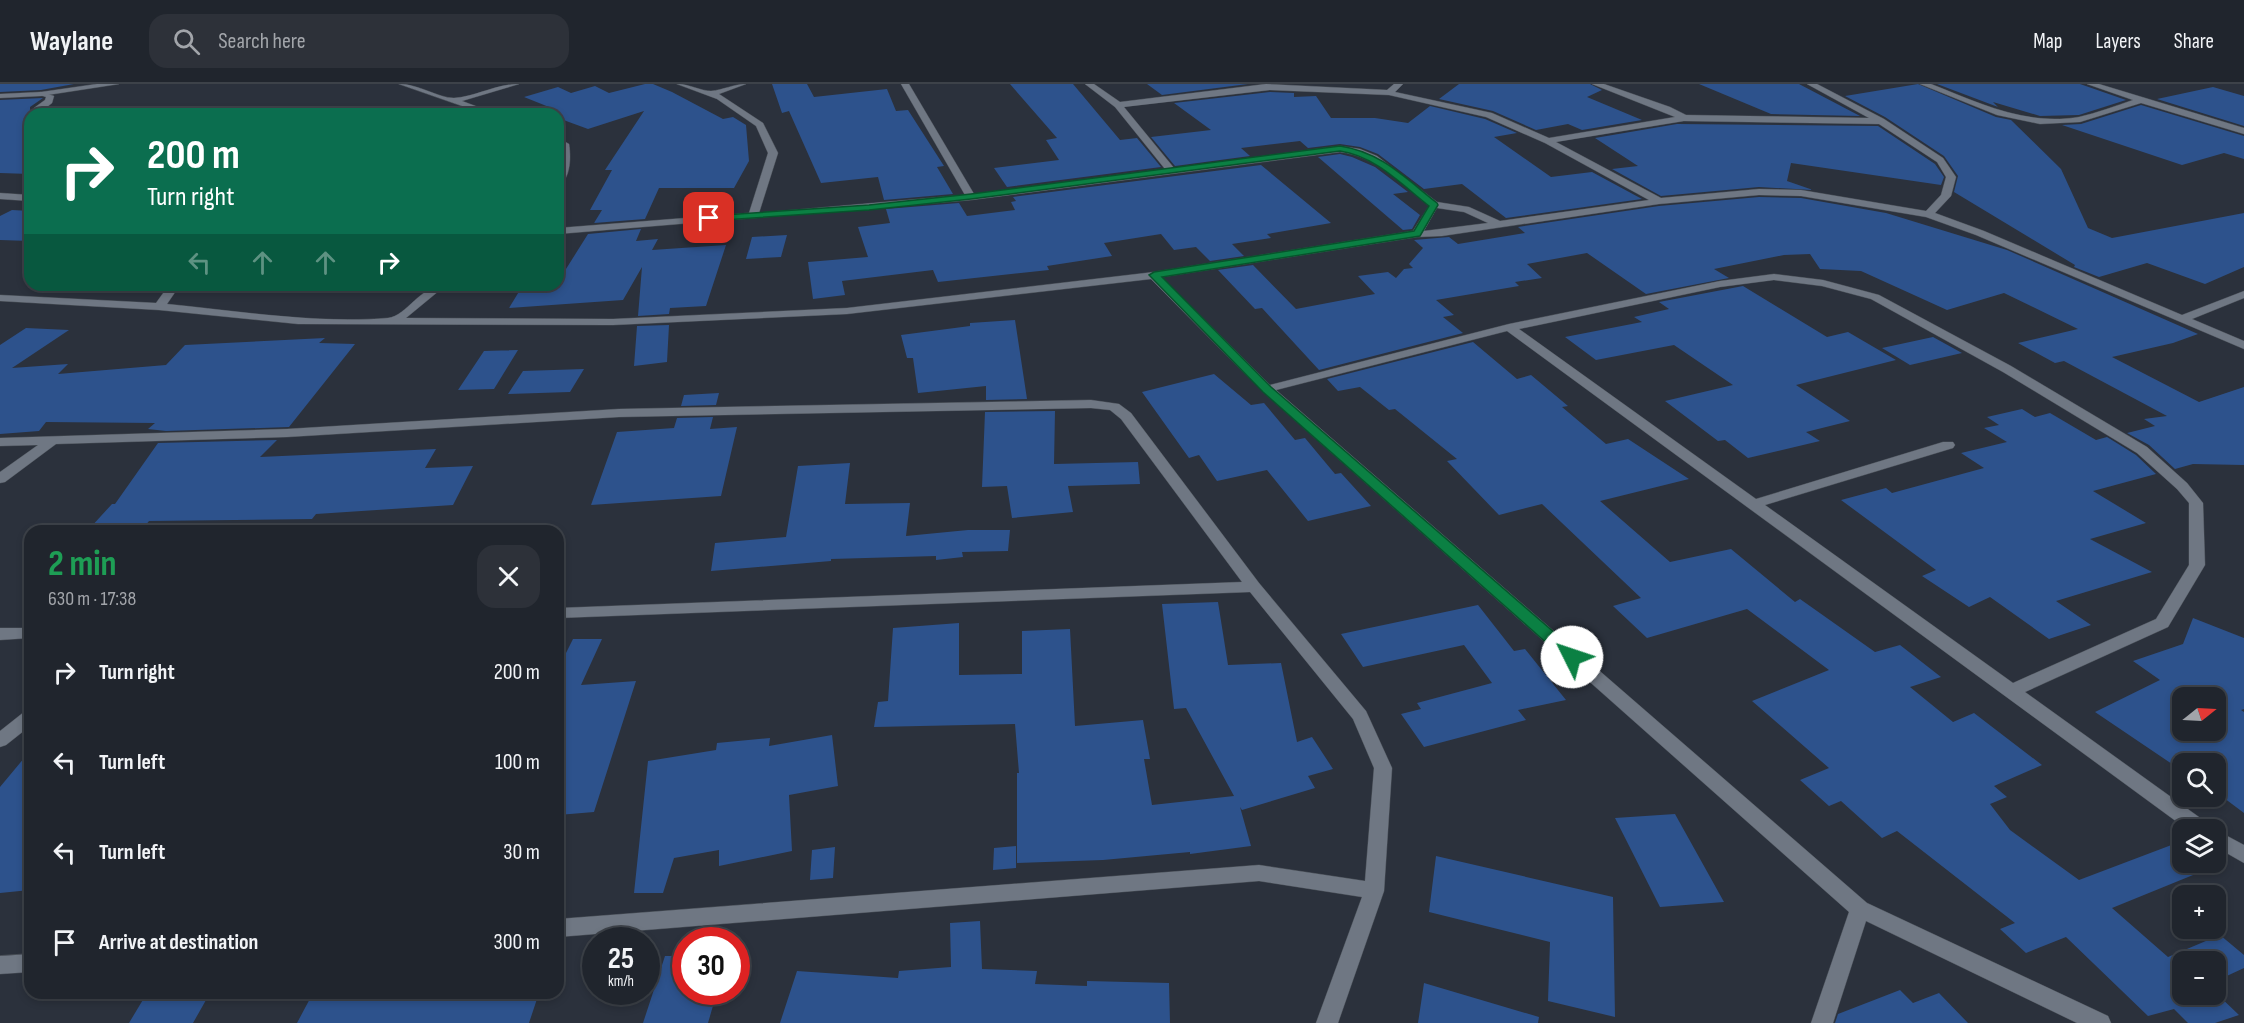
<!DOCTYPE html>
<html lang="en">
<head>
<meta charset="utf-8">
<style>
	body { margin:0; font-family:"Sofia Sans Condensed",sans-serif; background:#2d3139; color:#f1f3f6; height:100vh; display:flex; flex-direction:column; font-size:22px; white-space:nowrap }
	* { box-sizing:border-box; margin:0 }
	p { font-size:20px; color:#a2a5aa }
	.icon { flex:none; width:33px; height:33px; fill:none; stroke:currentColor; stroke-width:2; stroke-linecap:round; stroke-linejoin:round }
	.map { position:relative; flex:1; overflow:hidden }
	.side { position:absolute; left:24px; top:441px; width:540px; height:474px; display:flex; flex-direction:column; background:#20252d; border-radius:18px; box-shadow:0 3px 9px #0003,0 0 0 2px #3d4249 }
	.side>* { flex:none }
	.banner { position:absolute; left:24px; top:24px; width:540px; height:183px; border-radius:18px; box-shadow:0 3px 9px #0003,0 0 0 2px #3d4249; background:#0b6e4f; color:#fff; overflow:hidden }
	.needle { width:39px; rotate:72deg }
	.tools { position:absolute; left:2172px; top:603px; display:grid; gap:12px }
	.tools a { display:grid; place-items:center; width:54px; height:54px; border-radius:12px; background:#20252d; box-shadow:0 3px 9px #0003,0 0 0 2px #3d4249; font-size:30px }
	.speed { position:absolute; left:582px; top:843px; display:flex; gap:12px; font-size:30px; font-weight:700; text-align:center }
	.speed>* { display:grid; place-content:center; width:78px; height:78px; border-radius:50%; background:#20252d; box-shadow:0 3px 9px #0003,0 0 0 2px #3d4249; line-height:1 }
	.speed small { font-size:15px; font-weight:400 }
	.speed .limit { border:9px solid #d22; background:#fff; color:#111 }
	.pin { position:absolute; display:grid; place-items:center; width:51px; height:51px; color:#fff; margin:-26px; border-radius:12px; box-shadow:0 3px 9px #0006 }
	.me { position:absolute; width:66px; margin:-33px; rotate:311deg; stroke-linejoin:round; filter:drop-shadow(0 0 4px #0008) }
	.turn { display:flex; align-items:center; gap:21px; height:126px; padding:0 24px; font-size:27px }
	.turn .icon { width:78px; height:78px; stroke-width:2.5 }
	.turn b { display:block; font-size:42px; line-height:51px }
	.lanes { display:flex; align-items:center; height:57px; padding:0 24px; background:#0003; justify-content:center; gap:30px; direction:ltr }
	.lanes .off { opacity:.35 }
	.round { display:grid; place-items:center; flex:none; width:63px; height:63px; border-radius:18px; background:#2d3139 }
	.overview { display:flex; align-items:center; justify-content:space-between; height:102px; padding:0 24px }
	h1 { font-size:36px; font-weight:700; line-height:45px; color:#1e9e55 }
	ul { padding:0; list-style:none }
	li { display:flex; align-items:center; gap:18px; height:90px; padding:0 24px }
	li div { flex:1 }
	li b { display:block; font-size:22px }
	li em { font-style:normal }
	header { display:flex; align-items:center; gap:36px; box-sizing:border-box; height:84px; padding:0 30px; background:#20252d; border-bottom:2px solid #3d4249 }
	header strong { font-size:28px }
	nav { display:flex; gap:33px; margin-inline-start:auto; font-size:21px }
	.search { width:420px; height:54px; background:#2d3139; display:flex; align-items:center; gap:15px; box-sizing:border-box; padding:0 21px; border-radius:18px; color:#a2a5aa; font-size:22px }
	.map>svg:first-child { display:block }
</style>
</head>
<body>
<header>
<strong>Waylane</strong>
<div class="search"><svg class="icon" aria-label="search" viewBox="0 0 24 24"><circle cx="10" cy="10" r="6"/><path d="M15 15l6 6"/></svg>Search here</div>
<nav><a>Map</a><a>Layers</a><a>Share</a></nav>
</header>
<div class="map">
<svg width="2244" height="939" viewBox="0 0 2244 939">
	<rect width="100%" height="100%" fill="#2b313c"/>
	<path fill="#2d528c" fill-rule="evenodd" d="M0,0h74l-33,6 -41,2z
		M645,0h8l19,8 51,27 10,-2 13,8 3,36 -15,27h-75l-14,31 -51,4 8,-13h-12l22,-40h-7l39,-59 -56,18 -30,-11v-4l-14,-2 10,-3 -30,-12 34,-10 13,6 24,-7 14,7z
		M772,0h35l7,13 73,-8 9,22 12,-1 36,56 -7,1 16,27 -69,6 -6,-23 -57,6 -32,-72 -7,2z
		M1010,0h63l47,56 17,-2 24,29 -154,20 -13,-19 65,-8 -13,-20 11,-2z
		M1147,0h101l-86,11z
		M1459,0h131l12,6 -15,7 55,23 -60,10 -14,-6 -32,6 -43,-19 -54,-12z
		M1699,0h100l61,32 -89,-2z
		M1918,0l78,33 15,3 50,49 27,59 24,10 132,-25v54l-39,17 -58,-21 -48,14 -25,-10 1,-2 -121,-73 4,-16 -14,-20 -59,-39 -40,-21z
		M1937,0h143l46,16 -47,15 -39,1 -47,-14 5,5z
		M2213,3l31,9v30l-87,-27z
		M1270,8l24,1v4l22,-1 15,22h44l33,5 22,-17 55,13 32,14 -23,4 57,40 41,-5 50,27 -136,19 -44,-34 -38,5 -46,-35 -18,-7 -20,-3 -32,4 -8,-7 -59,7 9,8 -75,10 -24,-29 60,-7 -37,-27z
		M43,14l-13,9v67l-30,-1v-73z
		M2141,21l103,31v23l-20,-6 -42,12 -120,-40 19,-1z
		M1677,40l201,2 57,38 9,13 -3,8 -150,-22 -4,18 26,9 -54,-3 -98,9 -49,-27 26,-3 -43,-28z
		M1340,70l12,3 23,10 33,25 -15,2 27,21 -8,14 -9,1 -85,-73z
		M1261,81l70,58 -64,11 4,4 -39,6 12,12 -34,5 -14,-14 -22,3 -13,-16 -57,9 8,13 -65,10 2,4 -111,12 -5,-12 -91,11 3,14 -32,4 -5,-37 60,-5 -10,-30 32,-4 -4,-14 73,-6 8,13 48,-6 -4,-8 5,-1 -3,-4z
		M1759,113l42,1 85,15 121,37 191,84 -25,9 -61,14 87,45 45,-15v78l-51,-1 -18,5 -26,-24 -22,-12 28,-7 -11,-7 23,-3 -103,-55 -9,2 -37,-20 60,-14 -74,-36 -57,17 -86,-39 -41,-2 -10,-15 -26,1 -70,14 15,9 -83,16 -59,-41 -60,11 15,14 -27,4 4,4 -83,14 18,15 -11,2 20,16 -144,37 -57,-62 -7,1 -37,-39 35,-5 43,44 79,-15 -17,-18 30,-4 8,6 8,-9 9,-1 -4,-4 14,-16 -9,-8 35,-3 9,7 67,-11 -7,-6 141,-21z
		M12,126l18,1v30l-30,-1v-24z
		M641,145l-5,12 22,-2 -6,11 74,-5 -20,61 -36,2 -1,6 -31,2 4,-49 -19,33 -114,8 14,-23h35v-16h8l22,-35z
		M787,151l-6,22 -35,2 6,-22z
		M1743,202l84,51 21,-5 48,28 -100,25 54,36 -44,11 14,9 -72,17 -23,-18 -7,1 -53,-40 68,-16 -59,-40 -78,15 -31,-23 77,-15 -8,-5 35,-8 -10,-7z
		M1015,236l12,79 -41,1v-14l-68,7 -5,-35h-6l-6,-23 69,-9v-3z
		M669,241l-2,37 -33,4 3,-40z
		M26,244l43,2 -57,38 56,-4 -10,10 108,-9 19,-20 140,-7 -6,5 36,1 -66,83 -123,4 -18,-2 7,-6 -109,-1 -7,9 -39,3v-89z
		M1933,253l29,16 -52,12 -28,-17z
		M1473,258l44,37 14,-4 37,31 -6,1 44,37 22,-5 61,40 -89,22 70,61 61,-13 64,53 5,-3 75,53 25,-7 41,32 -31,10 43,35 21,-9 68,52 -48,21 13,11 -17,7 20,26 69,50 103,-39v21h43l-113,46 56,49 52,-22 24,20v13l-28,13v-19h-34v32l34,-1 23,22 -24,8h-27l-14,-14 -26,7 -82,-79 -40,16 -26,-24 15,-6 -118,-92 -15,7 -41,-37 -12,5 -29,-26 29,-12 -77,-67 77,-31 -82,-61 -100,29 -34,-32 28,-8 -99,-94 -43,11 -52,-54 10,-2 -62,-50 -6,1 -29,-23 -22,4 -11,-12z
		M518,266l-24,39 -36,1 26,-39z
		M584,285l-14,23 -62,2 15,-23z
		M1214,290l37,31 13,-2 31,37 10,-2 30,36 6,-1 30,33 -63,15 -41,-51 -50,11 -18,-26 -10,3 -47,-66z
		M719,309l-3,12 -35,1 3,-11z
		M2022,325l13,8 15,-4 46,27 11,-3 29,18 20,19 -63,17 53,32 -56,16 62,33 -96,29 35,24 -42,14 -59,-42 -21,10 -47,-31 14,-6 -95,-70 45,-12 6,5 92,-25 -23,-15 46,-11 -23,-14 15,-3 -12,-8z
		M1055,327l-1,53 84,-2 2,22 -72,2 5,26 -61,6 -5,-32 -25,1 3,-75z
		M713,333l-3,12 27,-2 -16,69 -130,9 26,-73 57,-4 3,-10z
		M277,356l-17,17 176,-8 -11,19 48,-2 -20,39 -137,9 -4,5 -163,2 -4,5 -55,2 22,-24h3l43,-61z
		M850,379l-5,41 65,-1 -4,33 62,-6h42l-2,21 -46,1 1,5 -27,3v-4l-105,3v2l-120,10 4,-28 71,-6 12,-71z
		M1218,518l10,63 53,-2 16,79 15,-5 21,32 -25,7 7,12 -73,22 -2,-3 11,39 -61,8v-2l-87,8 -86,3v-90h2l-4,-49 -141,3 4,-25 10,-1 5,-73 66,-5v52l63,-1v-43l48,-2 5,97 68,-6 7,39h-6l8,46 82,-9 -48,-88 -12,1 -12,-105z
		M1478,521l36,46 11,-2 41,51 -48,10 8,10 -102,27 -23,-33 20,-5 -4,-6 75,-20 -28,-38 -101,22 -22,-33z
		M2193,534l51,20v71l-3,1 3,2v101l-28,-21v-28h-44l-77,-52 65,-32 -27,-19 50,-17zM2182,614h34v32h-34z
		M573,555h29l-21,46 55,-4 -42,131 -36,3v-158h6z
		M832,651l6,51 -49,9 3,56 -73,15v-16l-45,8 -11,35h-29l14,-132 68,-11 1,-7 53,-5 -1,8z
		M30,667v139l-30,3v-106z
		M1675,730l49,88 -64,5 -45,-89z
		M1016,762v22l-23,2 1,-22z
		M835,763l-2,31 -23,2 2,-30z
		M1436,772l177,41 2,120 -67,-16 2,-59 -121,-30z
		M980,837l2,48 55,2 -2,13 52,2v-5l82,2 1,40h-390l17,-52 101,7 1,-7 52,-4 -1,-44z
		M665,872h21v36h31l-9,31h-65z
		M1424,899l115,34 -1,6h-120z
		M1900,906l13,13 26,-10 29,30h-133l3,-9z
		M147,909h63l-17,30h-64z
		M313,909h71l-3,6 98,-1 2,-5h58l-10,30h-232z"/>
	<g fill="none" stroke-linecap="round" stroke-linejoin="round">
		<g stroke="#484e56" stroke-width="1">
			<path id="service" d="M41,8l13,4 -2,7 -10,8h51l4,3h-63v-6l11,-8 1,-3 -9,-3z"/>
		</g>
		<g stroke="#484e56" stroke-width="1">
			<path id="minor" d="M97,0h22l-78,12 -41,2v-4l41,-2z
				M399,0c20,0 39,14 55,14 21,-1 42,-14 65,-14l-57,17 35,13h-12z
				M677,0c12,0 24,7 34,7 12,-1 23,-7 35,-7l-27,10 44,29 15,30 -19,60 206,-18 -64,-111h8l65,110 191,-25 -50,-62 -30,-23h9l26,18 146,-18 121,6 7,-6h9l-8,8 97,21 57,25 126,-21 -83,-33h12l66,23 16,8 183,3 -62,-34h10l67,35 59,39 13,19 -5,19 -16,17 49,18 198,84 62,-24v7l-52,21 52,22v8l-268,-114 -50,-18 -125,-21 -42,-1 -100,9 -217,32 -25,1 -255,40 108,108 239,-61 211,-43 54,-7 49,6 56,15 132,71 136,81 40,36 16,20 2,62 -37,62 -143,65 185,133 2,5h-24l-681,-499 -231,59 591,513 241,113 3,7h-34l-211,-102 -33,102h-22l38,-111 -586,-520 -112,-113 -304,35 -234,11 -315,-1 -139,-14 -159,-9v-6l156,8 13,-18h11l-13,19c70,7 150,20 221,14 19,-2 32,-33 58,-33l-40,33 207,1 234,-11 307,-36 259,-41 16,-25c-28,-22 -53,-50 -89,-54l-369,48 -413,34v-6l191,-15 19,-60 -12,-27 -39,-27zM1270,6l119,5 97,22 59,26 104,57 -149,21 -31,-14 -32,-5 -60,-46 -17,-7 -20,-3 -166,22 -50,-61zM1684,37l195,3 58,38 9,15 -5,18 -15,16 -125,-21 -42,-1 -98,9 -105,-56zM1437,124l27,4 24,11 -64,8zM1774,196l48,6 49,13 132,73 134,81 40,36 12,14v62l-33,54 -143,64 -248,-178 188,-57 2,-3 -2,-3h-10l-187,57 -237,-170 201,-42z
				M1920,0h11c48,19 95,42 148,33 18,-4 36,-11 54,-17l-46,-16h12l145,44v6l-103,-31 -61,19 -40,2 -43,-9z
				M558,54l11,6c2,13 2,35 -11,42v-14l4,-11z
				M0,109l30,2v6l-30,-2z
				M1091,316l28,4 12,9 128,170 107,128 26,57 -8,123 -46,132h-22l46,-126 -103,-16 -701,56v-18l701,-54 106,16 9,-113 -21,-49 -103,-127 -692,26v-10l684,-26 -121,-163 -11,-9 -19,-2 -472,9 -332,20 -231,7 -51,38 -5,1v-11l38,-27 -38,1v-8l287,-9 332,-20z
				M0,544h30v10l-30,2z
				M30,627v15l-24,19 -6,2v-16l24,-19z
				M2216,746l28,15v18l-28,-16z
				M30,870v18l-30,2v-18z"/>
		</g>
		<use href="#service" fill="#6f7783" fill-rule="evenodd"/>
		<use href="#minor" fill="#6f7783" fill-rule="evenodd"/>
	</g>
	<path fill="#0b8043" stroke="#07532c" stroke-width="1.5" d="M1340,62c41,6 65,32 97,57l1,2 -18,31 -258,41 109,110 307,266 2,4 -2,4h-11l-304,-269 -114,-117 5,-3 260,-41 15,-25c-28,-22 -54,-50 -89,-55l-369,48 -102,11 -160,11 -4,-3 4,-2 160,-11 102,-11z"/>
</svg>
<div class="tools">
<a><svg class="needle" viewBox="-14 -14 28 28"><path d="M0-13l5 13h-10z" fill="#e53935"/><path d="M0 13l5-13h-10z" fill="#a2a5aa"/></svg></a>
<a><svg class="icon" aria-label="search" viewBox="0 0 24 24"><circle cx="10" cy="10" r="6"/><path d="M15 15l6 6"/></svg></a>
<a><svg class="icon" aria-label="layers" viewBox="0 0 24 24"><path d="M12 4l9 5-9 5-9-5zM3 14l9 5 9-5"/></svg></a>
<a>+</a>
<a>−</a>
</div>
<div class="speed"><div>25<small>km/h</small></div><div class="limit">30</div></div>
<div class="pin" style="left:709px;top:134px;background:#d93025"><svg class="icon" aria-label="arrive" viewBox="0 0 24 24"><path d="M6 21V4h12l-3 4 3 4H6"/></svg></div>
<svg class="me" style="left:1572px;top:573px" viewBox="-20 -20 40 40"><circle r="19" fill="#fff"/><path d="M0-13L10 11 0 6-10 11z" fill="#0b8043"/></svg>
<div class="banner">
<div class="turn"><svg class="icon" aria-label="right" viewBox="0 0 24 24"><path d="M7 20v-9h11M14 6l5 5-5 5"/></svg><div><b>200 m</b>Turn right</div></div>
<div class="lanes"><svg class="icon off" aria-label="left" viewBox="0 0 24 24"><path d="M17 20v-9H6M10 6l-5 5 5 5"/></svg><svg class="icon off" aria-label="ahead" viewBox="0 0 24 24"><path d="M12 20V5M6 11l6-6 6 6"/></svg><svg class="icon off" aria-label="ahead" viewBox="0 0 24 24"><path d="M12 20V5M6 11l6-6 6 6"/></svg><svg class="icon" aria-label="right" viewBox="0 0 24 24"><path d="M7 20v-9h11M14 6l5 5-5 5"/></svg></div>
</div>
<section class="side">
<div class="overview"><div><h1>2 min</h1><p>630 m · 17:38</p></div><a class="round"><svg class="icon" aria-label="close" viewBox="0 0 24 24"><path d="M6 6l12 12M18 6L6 18"/></svg></a></div>
<ul>
<li><svg class="icon" aria-label="right" viewBox="0 0 24 24"><path d="M7 20v-9h11M14 6l5 5-5 5"/></svg><div><b>Turn right</b></div><em>200 m</em></li>
<li><svg class="icon" aria-label="left" viewBox="0 0 24 24"><path d="M17 20v-9H6M10 6l-5 5 5 5"/></svg><div><b>Turn left</b></div><em>100 m</em></li>
<li><svg class="icon" aria-label="left" viewBox="0 0 24 24"><path d="M17 20v-9H6M10 6l-5 5 5 5"/></svg><div><b>Turn left</b></div><em>30 m</em></li>
<li><svg class="icon" aria-label="arrive" viewBox="0 0 24 24"><path d="M6 21V4h12l-3 4 3 4H6"/></svg><div><b>Arrive at destination</b></div><em>300 m</em></li>
</ul>
</section>
</div>
</body>
</html>
